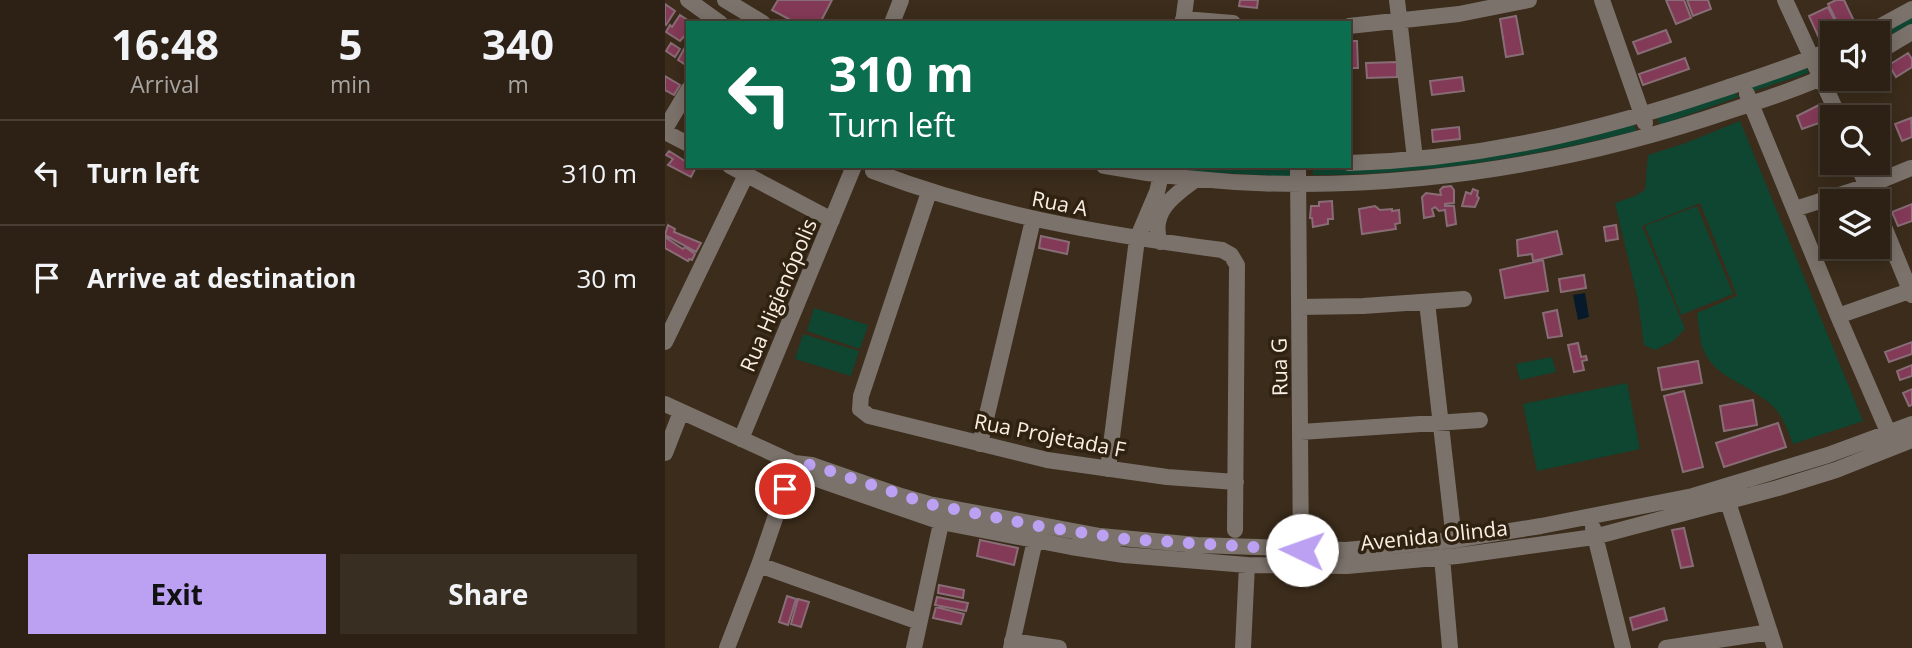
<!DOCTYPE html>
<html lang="en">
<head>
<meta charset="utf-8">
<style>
	body { margin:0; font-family:"Open Sans",sans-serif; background:#382e22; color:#f1f3f6; height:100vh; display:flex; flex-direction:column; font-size:26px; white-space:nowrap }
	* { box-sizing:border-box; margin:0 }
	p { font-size:23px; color:#a6a3a0 }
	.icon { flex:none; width:38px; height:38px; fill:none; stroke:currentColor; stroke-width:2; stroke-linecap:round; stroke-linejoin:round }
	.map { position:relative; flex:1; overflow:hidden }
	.details { display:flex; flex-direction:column; background:#2c2114; width:665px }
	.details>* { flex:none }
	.top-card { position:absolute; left:21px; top:21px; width:665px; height:147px; border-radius:0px; box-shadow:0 4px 18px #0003,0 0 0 2px #483e34; background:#0b6e4f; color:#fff; overflow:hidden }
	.buttons { position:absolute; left:1155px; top:21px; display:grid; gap:14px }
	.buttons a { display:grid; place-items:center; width:70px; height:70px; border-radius:0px; background:#2c2114; box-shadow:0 4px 18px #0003,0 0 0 2px #483e34; font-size:35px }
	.pin { position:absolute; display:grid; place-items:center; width:60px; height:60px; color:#fff; margin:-30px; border:4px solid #fff; border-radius:50%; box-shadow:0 2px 7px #0007 }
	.me { position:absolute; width:77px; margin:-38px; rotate:273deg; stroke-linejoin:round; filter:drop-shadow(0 0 5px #0008) }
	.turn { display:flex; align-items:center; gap:24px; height:147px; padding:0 28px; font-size:32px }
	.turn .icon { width:91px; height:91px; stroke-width:2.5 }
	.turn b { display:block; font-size:49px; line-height:60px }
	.eta { display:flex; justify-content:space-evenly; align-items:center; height:119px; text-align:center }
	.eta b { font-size:42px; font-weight:700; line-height:49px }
	.action { display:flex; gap:14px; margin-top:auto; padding:14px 28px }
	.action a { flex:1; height:80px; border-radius:0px; background:#bca0f2; color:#111; font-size:28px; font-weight:700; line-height:80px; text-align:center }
	.action a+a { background:#382e22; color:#f1f3f6 }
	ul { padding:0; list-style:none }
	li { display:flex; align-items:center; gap:21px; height:105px; padding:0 28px; border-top:2px solid #483e34 }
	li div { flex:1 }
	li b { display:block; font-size:26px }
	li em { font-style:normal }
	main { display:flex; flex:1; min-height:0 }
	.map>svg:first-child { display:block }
</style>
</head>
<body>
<main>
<section class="details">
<div class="eta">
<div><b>16:48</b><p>Arrival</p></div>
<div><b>5</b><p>min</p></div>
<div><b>340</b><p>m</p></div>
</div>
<ul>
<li><svg class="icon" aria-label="left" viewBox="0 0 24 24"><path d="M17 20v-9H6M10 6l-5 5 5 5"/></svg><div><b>Turn left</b></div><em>310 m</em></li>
<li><svg class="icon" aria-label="arrive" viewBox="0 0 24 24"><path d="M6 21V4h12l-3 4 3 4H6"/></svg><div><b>Arrive at destination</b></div><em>30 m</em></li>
</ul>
<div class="action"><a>Exit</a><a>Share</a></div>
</section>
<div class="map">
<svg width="1247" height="648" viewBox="0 0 1247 648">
	<rect width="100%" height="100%" fill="#3b2c1b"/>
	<path fill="#0e4632" d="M1247,17v6l-34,19v-6z
		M1141,65l2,8 -54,18 -3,-7z
		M1070,89l3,8 -78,28 -3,-8z
		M1075,121l123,300 -70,23c-6,-16 -11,-31 -25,-42 -22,-19 -56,-25 -66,-56 -3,-10 -3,-22 -5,-33l40,-17 -37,-93 -58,23 43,103 -12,12 -18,9 -11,-5 -6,-45 -23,-97 20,-7 10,-6 3,-35 35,-11z
		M969,124l2,7c-107,27 -213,44 -323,44v-7h48z
		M510,166l117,4v7l-118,-7z
		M1032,206l36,88 -52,21 -36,-89z
		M149,308l54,17 -8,24 -53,-18z
		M138,334l56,17 -8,25 -56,-17z
		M887,357l4,15 -36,8 -4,-16z
		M962,383l13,66 -103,22 -14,-67z"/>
	<path fill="#061a2b" d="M920,293l4,24 -11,3 -5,-25z"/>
	<path fill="#833a57" stroke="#886d76" stroke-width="2" d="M113,0h54l-12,23h-24l-24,-13z
		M575,0h18l-1,8 -18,-2z
		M1001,0h18l7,18 -15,6z
		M1022,0h21l3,9 -18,7z
		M1171,0h8l10,21 -14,7 -12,-24z
		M0,4l10,7 -9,14 -1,-1z
		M1163,7l11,22 -20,9 -10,-22z
		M15,15l12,8h-4v9l-8,9 -14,-9 4,-7 2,2z
		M851,16l7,38 -17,3 -6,-38z
		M1001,30l5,12 -33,12 -5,-12z
		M684,41h8l1,27h-9z
		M6,43l9,6 -5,8 -9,-6z
		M19,49l4,3 -2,13 -8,-5z
		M1243,53l4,6v8l-16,10 -7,-12z
		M1020,58l4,11 -46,16 -4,-11z
		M732,62v15l-30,1 -1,-15z
		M0,76l15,9 -6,10 -9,-5z
		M797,77l2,14 -32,4 -2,-14z
		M1154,105l6,16 -23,8 -5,-13z
		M1246,118l1,19 -10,4 -7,-17z
		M794,127l1,12 -27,3 -1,-12z
		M4,151l19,12v3l8,1 -5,10 -23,-12 5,-6 -7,-4z
		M786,186l3,4v13l-9,1v2h9l2,18 -9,2 -2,-16 -6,1 -4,-4 -3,2 2,7 -10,2 -2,-21 4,-4 15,2 -1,-5 3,-3z
		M808,189l5,2 -1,5 2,2 -4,9 -13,-1 4,-14 5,2z
		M667,201l1,18h-5v5l-15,3 -1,-9h-2l1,-12h8v-4z
		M1247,204v17l-14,5 -6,-14z
		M710,206l5,4 12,-1v2l7,-1 1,13 -5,1 1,5 -34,5 -3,-25z
		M1167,210v18l-6,-15z
		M3,225l7,4 -1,3 27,11 -5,9 -31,-17z
		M951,225l2,14 -12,2 -2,-14z
		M892,231l5,23 -29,7 -1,-7 -14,2 -1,-16z
		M376,236l28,6 -2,12 -28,-6z
		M0,237l18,12 2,-2 10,7 -3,6 -3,-1 -1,2 -23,-13z
		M878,260l5,31 -43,7 -5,-28z
		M919,275l2,13 -25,4 -2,-13z
		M892,310l5,26 -14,2 -5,-25z
		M1247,342v12l-23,8 -4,-10z
		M913,343l3,14 5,-1 1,4 -5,1 2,9 -10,2 -6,-27z
		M1033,361l4,22 -40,7 -4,-22z
		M1247,365v11l-12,4 -3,-9z
		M1247,389v16l-3,1 -6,-13z
		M1019,391l19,76 -20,5 -19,-76z
		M1088,400l4,25 -33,6 -4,-25z
		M1113,423l8,24 -62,20 -8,-24z
		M1019,528l9,38 -12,2 -9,-38z
		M315,540l38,8 -4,17 -37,-9z
		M274,585l25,5 -1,8 -25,-5z
		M122,596l9,3 -8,26 -9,-3z
		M272,597l31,6 -2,8 -31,-6z
		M133,599l11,3 -8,25 -10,-3z
		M271,607l28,7 -3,10 -28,-6z
		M999,608l3,12 -34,10 -3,-12z"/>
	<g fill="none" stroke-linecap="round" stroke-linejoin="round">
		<path stroke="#7b726b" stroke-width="16" d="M23,0l32,23
			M60,0l38,23
			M732,0l18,159
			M937,0l43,123
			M1120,0l54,117
			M518,19l50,4
			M227,23l9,-23
			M518,23l3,-23
			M684,26l110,-12 70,-14
			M1203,33l44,-24
			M1213,52l34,-20
			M1082,94l91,222 54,125
			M0,129l23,-39
			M0,132l23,12
			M684,163c130,-4 246,-31 368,-72 39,-13 78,-25 115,-42
			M1192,163l16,38
			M65,166l102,54
			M439,166c208,39 429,12 628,-56 34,-11 68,-22 100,-37
			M633,166l3,394
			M208,171c115,44 228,63 349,79l9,5 6,10 -2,265
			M264,192l-68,204 -1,13 9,7 178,44 120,17 69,5
			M1130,209l72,-23 44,-18
			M1213,212l34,83
			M495,242c-11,-29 14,-47 35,-62
			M762,302l27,238
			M634,307l64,-1 101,-7
			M1173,316l74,-26
			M0,342l81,-167
			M0,404l129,59 17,14 130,45 130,25 53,8 123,10 100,1 110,-10 137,-19 184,-49 58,-18 76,-30
			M636,432l179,-12
			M76,439l113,-273
			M315,444l53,-224
			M0,453l16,-41
			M129,463l18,2 89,31 28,8 171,32 97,9 149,5 108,-10 87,-14 152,-30 135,-41 84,-31
			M443,469l29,-230 20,-47 6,-25
			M1060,493l50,155
			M928,528l30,120
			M777,557l8,91
			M94,565l160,57
			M347,641l47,7
			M62,648l32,-83 35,-102
			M249,648l29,-134
			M346,648l26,-117
			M578,648l4,-83
			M1001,648l104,-16"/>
	</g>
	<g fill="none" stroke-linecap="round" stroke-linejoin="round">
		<path stroke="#bca0f2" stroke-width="12" stroke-dasharray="0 21.6" d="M120,489l9,-26 18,2 117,39 109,22 88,13 176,11"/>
	</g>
	<g text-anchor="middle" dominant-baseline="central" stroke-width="7" stroke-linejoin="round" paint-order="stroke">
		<g font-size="21" fill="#f9efe4" stroke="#302211">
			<text transform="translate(395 203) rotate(11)">Rua A</text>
			<text transform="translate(113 295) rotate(-67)">Rua Higienópolis</text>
			<text transform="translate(614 367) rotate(-91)">Rua G</text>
			<text transform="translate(385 435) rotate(11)">Rua Projetada F</text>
			<text transform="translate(769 535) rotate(-6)">Avenida Olinda</text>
		</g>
	</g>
</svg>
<div class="buttons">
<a><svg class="icon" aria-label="sound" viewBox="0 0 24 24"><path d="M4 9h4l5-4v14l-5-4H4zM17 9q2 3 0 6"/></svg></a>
<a><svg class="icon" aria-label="search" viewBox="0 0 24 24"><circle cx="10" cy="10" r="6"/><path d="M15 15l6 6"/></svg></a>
<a><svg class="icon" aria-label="layers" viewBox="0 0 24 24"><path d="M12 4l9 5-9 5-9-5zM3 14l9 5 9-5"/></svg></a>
</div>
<div class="pin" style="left:120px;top:489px;background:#d93025"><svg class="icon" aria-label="arrive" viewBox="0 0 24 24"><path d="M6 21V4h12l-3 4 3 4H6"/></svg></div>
<svg class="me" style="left:637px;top:550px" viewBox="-20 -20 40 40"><circle r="19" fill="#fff"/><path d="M0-13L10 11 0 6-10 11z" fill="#bca0f2"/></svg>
<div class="top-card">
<div class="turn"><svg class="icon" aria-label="left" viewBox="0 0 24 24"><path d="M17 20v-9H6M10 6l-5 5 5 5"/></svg><div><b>310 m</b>Turn left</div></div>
</div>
</div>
</main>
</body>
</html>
